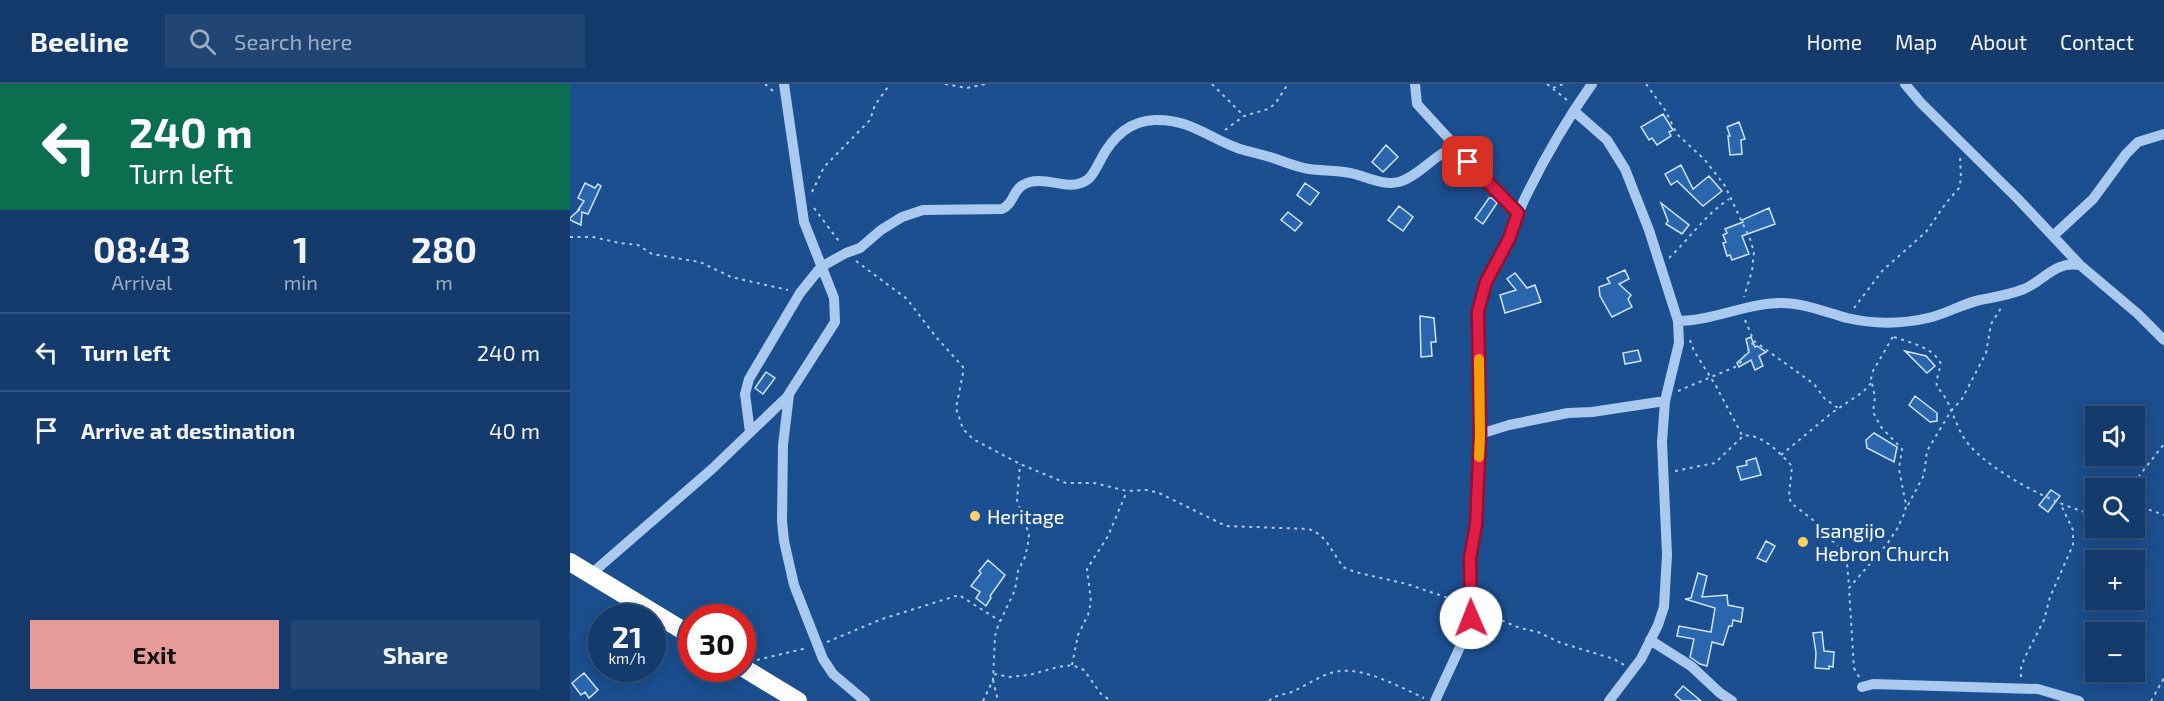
<!DOCTYPE html>
<html lang="en">
<head>
<meta charset="utf-8">
<style>
	body { margin:0; font-family:"Exo 2",sans-serif; background:#214673; color:#f1f3f6; height:100vh; display:flex; flex-direction:column; font-size:22px; white-space:nowrap }
	* { box-sizing:border-box; margin:0 }
	p { font-size:20px; color:#9dadc1 }
	.icon { flex:none; width:33px; height:33px; fill:none; stroke:currentColor; stroke-width:2; stroke-linecap:round; stroke-linejoin:round }
	.map { position:relative; flex:1; overflow:hidden }
	.drawer { display:flex; flex-direction:column; background:#143b6b; width:570px }
	.drawer>* { flex:none }
	.banner { background:#0b6e4f; color:#fff; overflow:hidden }
	.tools { position:absolute; left:1515px; top:322px; display:grid; gap:12px }
	.tools a { display:grid; place-items:center; width:60px; height:60px; border-radius:0px; background:#143b6b; box-shadow:0 3px 15px #0003,0 0 0 2px #33557e; font-size:30px }
	.speed { position:absolute; left:18px; top:520px; display:flex; gap:12px; font-size:30px; font-weight:700; text-align:center }
	.speed>* { display:grid; place-content:center; width:78px; height:78px; border-radius:50%; background:#143b6b; box-shadow:0 3px 15px #0003,0 0 0 2px #33557e; line-height:1 }
	.speed small { font-size:15px; font-weight:400 }
	.speed .limit { border:9px solid #d22; background:#fff; color:#111 }
	.pin { position:absolute; display:grid; place-items:center; width:51px; height:51px; color:#fff; margin:-26px; border-radius:12px; box-shadow:0 3px 9px #0006 }
	.me { position:absolute; width:66px; margin:-33px; rotate:359deg; stroke-linejoin:round; filter:drop-shadow(0 0 4px #0008) }
	.turn { display:flex; align-items:center; gap:21px; height:126px; padding:0 30px; font-size:27px }
	.turn .icon { width:78px; height:78px; stroke-width:2.5 }
	.turn b { display:block; font-size:42px; line-height:51px }
	.eta { display:flex; justify-content:space-evenly; align-items:center; height:102px; text-align:center }
	.eta b { font-size:36px; font-weight:700; line-height:42px }
	.button { display:flex; gap:12px; margin-top:auto; padding:12px 30px }
	.button a { flex:1; height:69px; border-radius:0px; background:#e69b98; color:#111; font-size:24px; font-weight:700; line-height:69px; text-align:center }
	.button a+a { background:#214673; color:#f1f3f6 }
	ul { padding:0; list-style:none }
	li { display:flex; align-items:center; gap:18px; height:78px; padding:0 30px; border-top:2px solid #33557e }
	li div { flex:1 }
	li b { display:block; font-size:22px }
	li em { font-style:normal }
	header { display:flex; align-items:center; gap:36px; box-sizing:border-box; height:84px; padding:0 30px; background:#143b6b; border-bottom:2px solid #33557e }
	header strong { font-size:28px }
	nav { display:flex; gap:33px; margin-inline-start:auto; font-size:21px }
	.search { width:420px; height:54px; background:#214673; display:flex; align-items:center; gap:15px; box-sizing:border-box; padding:0 21px; border-radius:0px; color:#9dadc1; font-size:22px }
	main { display:flex; flex:1; min-height:0 }
	.map>svg:first-child { display:block }
</style>
</head>
<body>
<header>
<strong>Beeline</strong>
<div class="search"><svg class="icon" aria-label="search" viewBox="0 0 24 24"><circle cx="10" cy="10" r="6"/><path d="M15 15l6 6"/></svg>Search here</div>
<nav><a>Home</a><a>Map</a><a>About</a><a>Contact</a></nav>
</header>
<main>
<section class="drawer">
<div class="banner">
<div class="turn"><svg class="icon" aria-label="left" viewBox="0 0 24 24"><path d="M17 20v-9H6M10 6l-5 5 5 5"/></svg><div><b>240 m</b>Turn left</div></div>
</div>
<div class="eta">
<div><b>08:43</b><p>Arrival</p></div>
<div><b>1</b><p>min</p></div>
<div><b>280</b><p>m</p></div>
</div>
<ul>
<li><svg class="icon" aria-label="left" viewBox="0 0 24 24"><path d="M17 20v-9H6M10 6l-5 5 5 5"/></svg><div><b>Turn left</b></div><em>240 m</em></li>
<li><svg class="icon" aria-label="arrive" viewBox="0 0 24 24"><path d="M6 21V4h12l-3 4 3 4H6"/></svg><div><b>Arrive at destination</b></div><em>40 m</em></li>
</ul>
<div class="button"><a>Exit</a><a>Share</a></div>
</section>
<div class="map">
<svg width="1594" height="617" viewBox="0 0 1594 617">
	<rect width="100%" height="100%" fill="#1b4f8f"/>
	<path fill="#2a66ad" stroke="#cfe3fa" stroke-width="1.5" d="M1093,30l10,16 -4,2 2,4 -14,9 -5,-7 -3,2 -8,-13z
		M1169,38l6,17 -4,1 1,14 -12,1 -2,-19h2l-3,-9z
		M816,61l12,12 -15,15 -11,-10z
		M1111,81l12,24 16,-13 13,15 -19,15 -26,-25 -6,4 -6,-11z
		M15,99l10,5 3,-4 3,2 -13,28 -6,-2 -1,13 -11,-5v-2l9,-8h-1l6,-9 -6,-3z
		M735,99l14,10 -9,12 -13,-10z
		M919,114h3l5,5 -14,21 -8,-6z
		M1091,119l28,22 -7,9 -16,-10 2,-3z
		M829,122l14,11 -10,14 -15,-11z
		M1199,124l6,16 -33,12 7,18 -17,6 -2,-5 -3,1 -4,-13 3,-1 -3,-7 4,-2 -2,-4 18,-7 -1,-2z
		M718,128l14,11 -7,8 -14,-11z
		M1055,186l4,9 -10,5 12,11 -3,4 4,8 -20,10 -12,-21 -1,-9 11,-4 -3,-5z
		M945,189l12,15 8,-3 6,17 -36,11 -5,-18 16,-5 -9,-11z
		M850,232l14,2 2,24h-5l1,14 -11,1z
		M1181,253l4,10 2,-1 9,6 -7,4 4,10 -8,4 -4,-10 -12,7 -2,-4 12,-11 -3,-13z
		M1068,266l3,11 -16,3 -2,-11z
		M1335,267l21,5 9,10 -8,7z
		M196,288l9,6 -12,16 -8,-6z
		M1345,312l22,17v8l-7,1 -21,-17z
		M1304,349l23,14 -3,15 -27,-14 -1,-8z
		M1186,374l5,17 -20,5 -4,-13 10,-2 -1,-4z
		M1481,406l9,6 -12,16 -9,-7z
		M1196,457l9,5 -9,16 -9,-4z
		M418,476l17,15 -15,21 1,2 -5,8 -10,-8 4,-6 -9,-6 10,-13 -2,-2z
		M1128,489l9,3 -5,21 25,-2 1,10 15,3 -2,14 -8,-2 -1,6h-3l-6,19 -11,-3 -5,24 -7,-2 -10,-7 4,-18 -17,-3 2,-10 32,6 4,-24 -30,-9 6,-1z
		M1252,548l2,19 10,1 -1,15 -4,-1v3l-14,-1 1,-15 -3,-20z
		M14,589l14,17 -9,8 -4,-6 -4,3 -9,-12z
		M1113,602l18,15h-19l-7,-6z"/>
	<g fill="none" stroke-linecap="round" stroke-linejoin="round">
		<path stroke="#a9c9ee" stroke-width="2" stroke-dasharray="3 4.5" stroke-linecap="butt" d="M195,0l9,8
			M375,0l22,4 18,-4
			M642,0l32,32
			M977,0l20,16
			M1076,0l19,26 12,24 28,26 20,26 25,53 4,13 -2,19 -8,26
			M983,4l10,-4
			M655,46l19,-14 24,-7 7,-5 13,-20
			M242,108l12,-25 46,-47 5,-15 15,-21
			M244,124l27,36
			M0,153h23l27,6 18,2 14,9 48,8 31,15 57,13
			M1099,174c21,-20 36,-43 60,-59
			M286,177l51,38 29,38 27,30v6l-7,35 7,21 10,10 47,25 46,19h28l33,8 20,-1 12,3 67,33 83,3 10,5 7,7 17,26 12,5 52,12 53,18
			M1284,224l29,-38 43,-38 20,-29 13,-15 2,-9 -1,-23
			M1175,236l9,21 60,43 11,15 13,9
			M1324,253c17,6 39,10 47,27 -9,32 -3,16 8,41 6,14 11,30 21,41 25,28 89,61 126,69
			M1120,256l4,11 22,35 26,49
			M1108,307l57,-24 5,-4 14,-22
			M1211,371l52,-43 30,-20 8,-9
			M1105,387l40,-8 28,-27c17,-4 38,18 49,30l-3,30 2,7 22,17 8,11 23,20 3,12 2,23
			M1559,405l35,-45
			M1338,421l16,-30 3,-24 24,-40 11,-12 24,-46 5,-29 10,-16
			M1564,425h13l17,6
			M911,528l39,16 18,4 23,11 53,16 10,6
			M257,558l55,-23 77,-24 41,26
			M187,576l50,-12
			M502,581l6,-30 10,-20 3,-13 -4,-33 21,-33 19,-45
			M424,590l16,3 19,-2 29,-8 14,-2 12,5 17,24 10,7
			M1289,593l-5,-9 -5,-80 38,-44 10,-15 8,-17 1,-7 -7,-36 3,-20 -21,-22 -8,-15 2,-15 -4,-18 2,-8 22,-38
			M1451,593v-9l4,-11 19,-37 6,-23 23,-52v-15l-13,-27
			M423,596l5,21
			M413,617l10,-21 2,-44 3,-10 17,-36 3,-19 7,-14 3,-14 1,-9 -12,-34 3,-36
			M699,617c7,-7 17,-6 25,-10 15,-7 31,-19 47,-20 25,-3 61,17 83,27
			M1581,617l13,-23"/>
		<path stroke="#a9c9ee" stroke-width="10" d="M845,0l2,20 32,35 3,9
			M1335,0l16,19 97,96 62,66 58,49 26,26
			M1004,27l33,29 18,29 24,61 29,91 1,22 -14,58 -3,41 5,113 -3,52 -6,18 -17,34 -32,42
			M1483,152l40,-37 33,-45 12,-12 26,-8
			M1108,237c35,0 68,-18 103,-18 23,0 44,9 66,15 26,6 55,6 81,0 18,-4 34,-14 52,-18 15,-3 29,-5 44,-11 21,-9 30,-28 56,-24
			M219,311l-6,50 -1,76 2,20 10,44 29,74 10,15 32,27
			M180,348l-5,-38 4,-15 51,-86 21,-26 25,-14 14,-5 21,-18 21,-13 21,-7 79,-1c14,-6 9,-22 28,-27 21,-5 38,10 57,-2 6,-4 9,-12 13,-19 11,-22 28,-40 55,-41 36,-1 53,18 85,29 10,3 20,5 30,8 13,4 26,10 39,12 14,2 27,1 41,4 16,3 32,13 49,9 20,-6 34,-26 53,-34l66,65
			M910,350l29,-9 59,-12 24,-1 73,-11
			M21,490l121,-105 75,-72 48,-75 -1,-24 -30,-76 -20,-138
			M1080,556l41,26 29,27 12,8
			M1292,603l11,-3 165,5 41,12
			M865,617l32,-69 4,-14 -1,-60 6,-33 4,-91 -2,-123c6,-29 20,-46 31,-72 6,-14 10,-29 17,-43 19,-39 41,-77 66,-112"/>
		<path stroke="#fff" stroke-width="18" d="M0,478l122,74
			M172,583l56,34"/>
	</g>
	<g fill="none" stroke-linecap="round" stroke-linejoin="round">
		<g stroke="#92132f" stroke-width="15">
			<path id="route" d="M898,78l50,51 -9,26 -23,43 -8,29 2,124 -4,90 -6,33 1,60"/>
		</g>
		<use href="#route" stroke="#e11d48" stroke-width="10"/>
		<path stroke="#f59e0b" stroke-width="10" d="M909,275l1,76 -1,22"/>
	</g>
	<g fill="#ffd166" stroke="#1b4f8f" stroke-width="2">
		<circle cx="405" cy="432" r="6"/>
		<circle cx="1233" cy="458" r="6"/>
	</g>
	<g text-anchor="middle" dominant-baseline="central" stroke-width="6" stroke-linejoin="round" paint-order="stroke">
		<g font-size="20" fill="#fff" stroke="#1b4f8f" text-anchor="start">
			<text x="417" y="432">Heritage</text>
			<text x="1245" y="446">Isangijo<tspan x="1245" dy="23">Hebron Church</tspan></text>
		</g>
	</g>
</svg>
<div class="tools">
<a><svg class="icon" aria-label="sound" viewBox="0 0 24 24"><path d="M4 9h4l5-4v14l-5-4H4zM17 9q2 3 0 6"/></svg></a>
<a><svg class="icon" aria-label="search" viewBox="0 0 24 24"><circle cx="10" cy="10" r="6"/><path d="M15 15l6 6"/></svg></a>
<a>+</a>
<a>−</a>
</div>
<div class="speed"><div>21<small>km/h</small></div><div class="limit">30</div></div>
<div class="pin" style="left:898px;top:78px;background:#d93025"><svg class="icon" aria-label="arrive" viewBox="0 0 24 24"><path d="M6 21V4h12l-3 4 3 4H6"/></svg></div>
<svg class="me" style="left:901px;top:534px" viewBox="-20 -20 40 40"><circle r="19" fill="#fff"/><path d="M0-13L10 11 0 6-10 11z" fill="#e11d48"/></svg>
</div>
</main>
</body>
</html>
